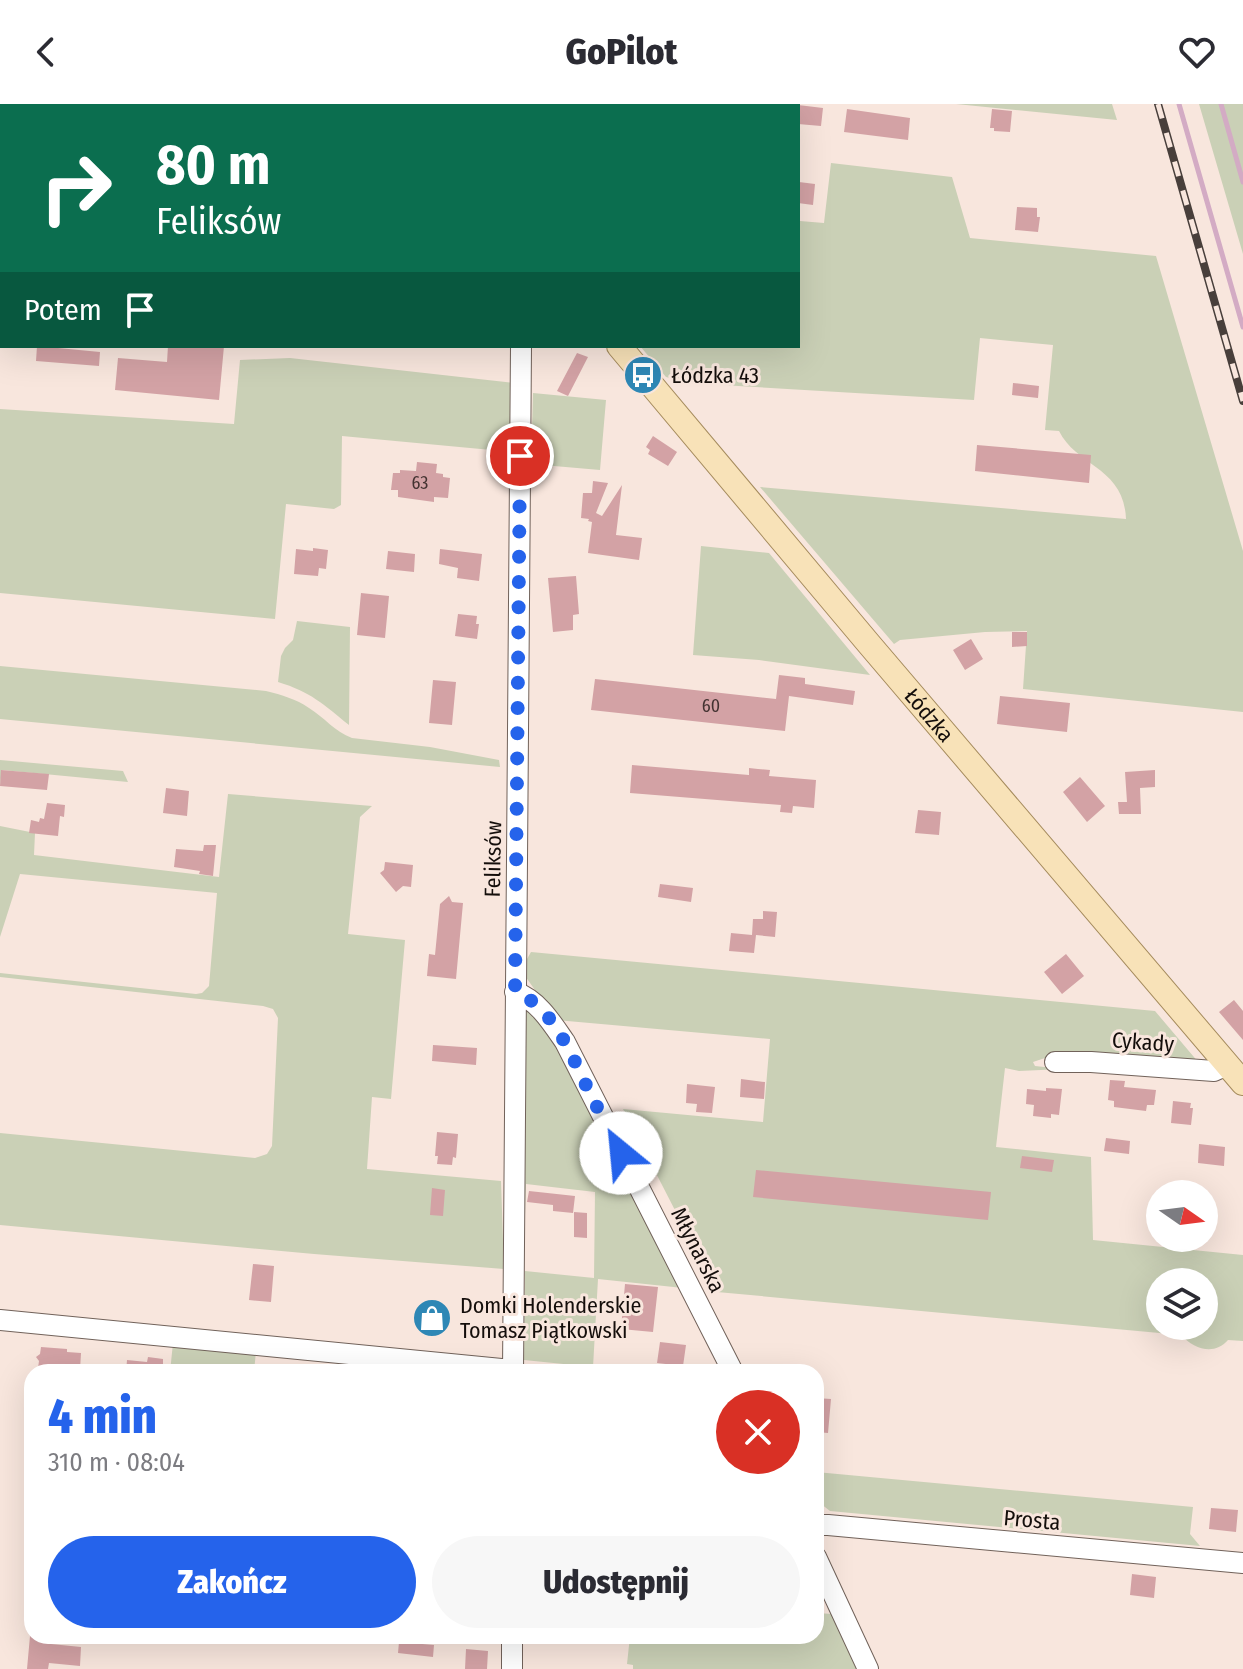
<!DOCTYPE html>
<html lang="pl">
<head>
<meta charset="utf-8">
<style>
	body { margin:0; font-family:"Fira Sans Condensed",sans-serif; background:#f7f7f7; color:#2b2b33; height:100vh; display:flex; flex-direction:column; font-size:30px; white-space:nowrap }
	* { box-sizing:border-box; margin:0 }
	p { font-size:26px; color:#7c7c81 }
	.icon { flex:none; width:44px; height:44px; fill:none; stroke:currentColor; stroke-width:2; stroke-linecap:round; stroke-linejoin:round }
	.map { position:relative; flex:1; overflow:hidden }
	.drawer { position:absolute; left:24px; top:1260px; width:800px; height:280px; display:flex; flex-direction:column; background:#fff; border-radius:24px; box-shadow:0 8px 32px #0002 }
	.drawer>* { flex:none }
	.top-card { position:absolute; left:0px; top:0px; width:800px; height:244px; box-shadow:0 8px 32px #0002; background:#0b6e4f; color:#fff; overflow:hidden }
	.needle { width:52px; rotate:104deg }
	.buttons { position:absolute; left:1146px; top:1076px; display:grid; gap:16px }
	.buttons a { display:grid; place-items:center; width:72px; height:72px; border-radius:50%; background:#fff; box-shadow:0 8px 32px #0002; font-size:40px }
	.pin { position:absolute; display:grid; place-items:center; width:68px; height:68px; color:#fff; margin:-34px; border:4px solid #fff; border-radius:50%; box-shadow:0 2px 8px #0007 }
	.me { position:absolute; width:88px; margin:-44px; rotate:332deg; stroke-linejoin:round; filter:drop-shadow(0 0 6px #0008) }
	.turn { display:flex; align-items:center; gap:28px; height:168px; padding:0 24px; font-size:36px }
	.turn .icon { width:104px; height:104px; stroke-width:2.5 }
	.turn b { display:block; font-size:56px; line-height:68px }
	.then { display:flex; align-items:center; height:76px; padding:0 24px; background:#0003; gap:16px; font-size:30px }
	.round { display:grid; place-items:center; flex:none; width:84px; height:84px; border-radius:42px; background:#f7f7f7 }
	.overview { display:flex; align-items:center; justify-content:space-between; height:136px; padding:0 24px }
	h1 { font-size:48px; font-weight:800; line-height:60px; color:#2563eb }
	.button { display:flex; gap:16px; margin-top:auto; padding:16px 24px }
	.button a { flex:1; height:92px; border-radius:48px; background:#2563eb; color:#fff; font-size:32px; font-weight:800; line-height:92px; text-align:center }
	.button a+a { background:#f7f7f7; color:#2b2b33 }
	header { display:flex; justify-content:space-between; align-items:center; height:104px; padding:0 24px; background:#fff; font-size:36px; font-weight:800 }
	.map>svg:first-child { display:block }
</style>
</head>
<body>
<header><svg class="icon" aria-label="back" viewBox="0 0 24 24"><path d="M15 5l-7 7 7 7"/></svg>GoPilot<svg class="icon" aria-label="heart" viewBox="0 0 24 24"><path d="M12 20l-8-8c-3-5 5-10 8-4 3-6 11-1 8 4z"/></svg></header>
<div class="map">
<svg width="1243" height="1565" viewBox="0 0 1243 1565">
	<rect width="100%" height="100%" fill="#f8e6dd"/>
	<path fill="#cad0b6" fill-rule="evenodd" d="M0,0h256v2h-254v111l-2,-1z
		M956,0h156l5,16z
		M1199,0h44v150z
		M831,59l121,14 18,61 186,18 87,295v161l-220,-23 4,-58 -42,1 -85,8 -6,4 -134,-157 366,32c-2,-52 -49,-52 -67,-88l-14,-1 8,-85 -73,-7 -6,62 -286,-17 -22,-6 -26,-31h158l2,-125 24,2z
		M290,254l224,25v69l-172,-16 -1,69 -7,4 -48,-5 -11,115 -275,-26v-184l234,15 6,-64z
		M533,289l73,7 -6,70 -69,-6z
		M701,442l68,7 101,122 -111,-15 -66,-5z
		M297,517l53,6 -1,98c-26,-21 -38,-33 -71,-43l3,-26 4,-8 8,-8z
		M0,562l266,25c16,4 30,8 43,17 15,9 26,24 43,30l78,9 69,13 1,7 -500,-48z
		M0,656l123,11 5,11 -126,-12 -2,15z
		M228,690l144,12 -12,11 -12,117 57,6 -14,159 -19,-2 -5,72 134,12 3,88 -190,-15 -314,-29v-92l255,25 12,-4 5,-8 6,-128 -5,-9 -10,-3 -263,-29v-4l196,21 6,-1 7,-7 8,-93 -197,-19 -20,63v-111l35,7 -1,22 185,22z
		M531,848l624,59 44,52 -123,-6 -31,1 -12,4 2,4 28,3 -44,2 -14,-3 -9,79 95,10 2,83 150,15v86l-15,-1c-14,16 -34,9 -47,-5l-464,-43 -94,-183 140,13 7,-83 -214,-19 -33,-47v-7zM1160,1178h44v44h-44z
		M521,883l25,40 137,261 -85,-9 -5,88 -69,-7 1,-89 69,7 1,-86 -69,-8 -1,31 -2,-1v-43l2,-2z
		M173,1239l83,8 -2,21h-84z
		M337,1254l141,14h-142z
		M816,1368l377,35 -3,27 10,12 -370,-35 -14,-11z
		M816,1509l17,1 26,55h-226v-4l-6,-1 3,-28h186z"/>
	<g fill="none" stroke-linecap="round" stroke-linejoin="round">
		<path stroke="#d3abc4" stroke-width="5" d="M1179,0l64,223
			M1221,0l22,78"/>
	</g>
	<path fill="#d3a2a5" d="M798,1l25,3 -2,18 -23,-2z
		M847,5l63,9 -2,22 -64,-8z
		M992,5l20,2 -2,21 -16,-1v-3h-4z
		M799,78l16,2 -2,21 -15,-2z
		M1017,103l20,1v9h3l-2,15 -23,-2z
		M37,242l63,6 -1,14 -63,-5z
		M168,242h56l-5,54 -104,-10 3,-32 49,4z
		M577,249l11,4 -20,39 -11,-5z
		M1013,279l26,3 -1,12 -26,-3z
		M653,332l24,16 -9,14 -20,-12 2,-4 -4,-3z
		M977,341l114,10 -2,28 -114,-12z
		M417,358l20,2 -1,9 7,1v3l7,1 -2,20 -14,-1v5l-36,-5v-7h-7l2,-17h7v-3l16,1z
		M593,377l15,2 -12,30 6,3 20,-31 -6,50 26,3 -3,22 -51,-7 4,-31 -4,-1 1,-2 -8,-1 2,-25h9z
		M313,444l15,2 -2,19 -7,-1 -1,8 -24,-2 2,-25 17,2z
		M440,445l42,5 -3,27 -22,-3 1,-10 -19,-4z
		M388,447l27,3 -1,18 -28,-3z
		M576,472l3,38 -6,1v15l-20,2 -5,-54z
		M361,489l28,3 -4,42 -28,-3z
		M458,510l19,2 -1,8h3l-2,15 -22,-3z
		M1012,528h15v14l-15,1z
		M971,535l12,20 -18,11 -12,-20z
		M779,571l26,3v6l50,7 -2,14 -64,-9 -4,35 -194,-21 4,-31 181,20z
		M433,576l23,2 -4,43 -23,-2z
		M1000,592l70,7 -3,29 -70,-8z
		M632,661l117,10v-7l9,1 12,1 -1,6 47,4 -2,28 -21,-2 -1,7 -12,-1 1,-7 -151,-12z
		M1,666l48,4 -2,16 -47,-4z
		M1155,666v17l-15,1 1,26h-22l-1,-12h9l-2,-30z
		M1080,673l25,29 -18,16 -24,-30z
		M166,684l23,3 -2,25 -24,-3z
		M47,699l18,2 -1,12 -4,-1 -2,20 -29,-3 2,-13 8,2 1,-4 4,1z
		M918,706l23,2 -2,23 -24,-2z
		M204,741h12l-3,31 -14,-2 1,-3 -26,-4 2,-18 27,2z
		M385,758l28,3 -2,22 -8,-1 -7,6 -16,-19 4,-3z
		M660,780l33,4 -2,14 -33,-5z
		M449,792l3,6 11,1 -7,76 -29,-3 2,-22 6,1 5,-51z
		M763,807l14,1 -2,25 -19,-2 -2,18 -25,-2 2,-18 21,2 1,-16h10z
		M1066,850l18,22 -22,18 -18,-22z
		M1234,896l9,11v29l-24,-28z
		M433,941l44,3 -1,17 -44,-4z
		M741,975l24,3 -1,17 -24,-2z
		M1110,976l15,1 -1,6 32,3 -2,15h-7l-1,6 -32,-4v-6l-6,-1z
		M687,980l28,3 -3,26 -16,-1 1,-8 -11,-1z
		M1046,984l16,1 -3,26 -8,-1v4l-18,-2 1,-11 -8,-1 1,-15 19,2z
		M1173,997l18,2 -1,5h3l-2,17 -20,-2z
		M437,1028l21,2 -2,24 -3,-1 -1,8 -15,-1 1,-8h-3z
		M1106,1034l24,3 -1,13 -25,-3z
		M1199,1040l26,3 -1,19 -26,-3z
		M1022,1052l32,4 -2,12 -32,-4z
		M756,1066l235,22 -3,28 -235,-23z
		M432,1084l13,2 -2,26 -13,-1z
		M529,1087l46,5 -2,17 -20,-2v-6l-26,-3z
		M574,1108l13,1v25l-13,-1z
		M253,1160l21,2 -3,36 -22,-2z
		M625,1180l33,3 -5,45 -32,-3z
		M420,1205l27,3 -1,16 -27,-4z
		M660,1238l26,3 -3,21 -26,-3z
		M41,1243l26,2v3l14,1 -1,17 -42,-2 1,-7 -3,-4 4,-3z
		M148,1253l15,2v13h-37l1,-12 20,2z
		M816,1294l15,1 -3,34 -12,-1z
		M1211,1404l27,2 -2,22 -27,-3z
		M1132,1470l24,3 -2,21 -24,-3z
		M30,1532h22l-1,8 30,3 -1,19 -31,-3 -1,6h-21z
		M399,1538l35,3 -1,12 -35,-4z
		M466,1545l22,2 -1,18h-22z"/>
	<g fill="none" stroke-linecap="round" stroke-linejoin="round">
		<g stroke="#71625a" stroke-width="22">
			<path id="minor" d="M520,2v-2
				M515,888c23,8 37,31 50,50l168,330
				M1055,958h36l123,9 13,-6
				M0,1216l513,50
				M513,1268l8,-1026
				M816,1421h12l415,38
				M816,1453l52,112
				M512,1565v-33"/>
		</g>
		<g stroke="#a58b5d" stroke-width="26">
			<g id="major">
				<path d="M417,0l1,2"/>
				<path id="s1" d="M619,242l250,298 374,439"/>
			</g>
		</g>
		<use href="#minor" stroke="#fff" stroke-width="20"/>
		<use href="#major" stroke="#f8e2b8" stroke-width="24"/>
		<g stroke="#483f3b" stroke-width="8">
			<path id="rail" d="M1158,0l85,297"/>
		</g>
		<use href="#rail" stroke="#f8e6dd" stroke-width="5" stroke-dasharray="15" stroke-linecap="butt"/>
	</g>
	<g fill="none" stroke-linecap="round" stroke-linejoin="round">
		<path stroke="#2563eb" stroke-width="14" stroke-dasharray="0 25.2" d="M520,352l-5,536c39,14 57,66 74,99 10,21 22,41 32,62"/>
	</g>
	<defs>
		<g id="bus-disc" transform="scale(2)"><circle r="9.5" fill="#2e87b5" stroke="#f8e6dd"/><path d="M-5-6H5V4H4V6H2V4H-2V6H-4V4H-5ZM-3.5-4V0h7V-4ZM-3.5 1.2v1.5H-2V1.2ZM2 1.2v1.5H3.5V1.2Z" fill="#fff"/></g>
		<g id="shop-disc" transform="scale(2)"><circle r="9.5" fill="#2e87b5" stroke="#f8e6dd"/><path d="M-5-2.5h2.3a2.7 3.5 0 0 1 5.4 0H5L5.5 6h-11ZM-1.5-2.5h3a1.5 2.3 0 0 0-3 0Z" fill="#fff"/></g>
	</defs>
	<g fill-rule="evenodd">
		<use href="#bus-disc" x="643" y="271"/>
		<use href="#shop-disc" x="432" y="1214"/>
	</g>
	<g text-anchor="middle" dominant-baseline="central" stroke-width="6" stroke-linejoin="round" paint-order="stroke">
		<g font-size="18" fill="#443332">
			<text x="420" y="379">63</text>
			<text x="711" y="602">60</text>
		</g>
		<g font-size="22" fill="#140e0b" stroke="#f8e6dd" text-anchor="start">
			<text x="671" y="271">Łódzka 43</text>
			<text x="460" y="1201">Domki Holenderskie<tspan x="460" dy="25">Tomasz Piątkowski</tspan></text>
		</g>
		<g font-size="22" fill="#140e0b" stroke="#f8e6dd">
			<text stroke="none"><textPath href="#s1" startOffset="482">Łódzka</textPath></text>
			<text transform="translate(493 755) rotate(-89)">Feliksów</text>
			<text transform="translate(1143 938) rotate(4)">Cykady</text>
			<text transform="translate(698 1146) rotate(63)">Młynarska</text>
			<text transform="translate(1032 1416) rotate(5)">Prosta</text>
		</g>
	</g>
</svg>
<div class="buttons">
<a><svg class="needle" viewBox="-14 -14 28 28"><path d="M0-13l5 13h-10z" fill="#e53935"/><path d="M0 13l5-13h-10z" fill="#7c7c81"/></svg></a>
<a><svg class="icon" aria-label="layers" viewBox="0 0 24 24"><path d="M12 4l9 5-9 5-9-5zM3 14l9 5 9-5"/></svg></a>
</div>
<div class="pin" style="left:520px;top:352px;background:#d93025"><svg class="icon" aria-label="arrive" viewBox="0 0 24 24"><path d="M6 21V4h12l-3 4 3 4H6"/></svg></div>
<svg class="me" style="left:621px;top:1049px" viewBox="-20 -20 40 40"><circle r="19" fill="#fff"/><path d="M0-13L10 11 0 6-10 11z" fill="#2563eb"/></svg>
<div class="top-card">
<div class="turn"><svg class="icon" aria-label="right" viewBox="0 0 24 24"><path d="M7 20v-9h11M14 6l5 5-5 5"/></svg><div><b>80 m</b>Feliksów</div></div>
<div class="then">Potem<svg class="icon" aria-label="arrive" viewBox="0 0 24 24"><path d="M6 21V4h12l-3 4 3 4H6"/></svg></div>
</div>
<section class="drawer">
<div class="overview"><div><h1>4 min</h1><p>310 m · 08:04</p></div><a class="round" style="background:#d93025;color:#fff"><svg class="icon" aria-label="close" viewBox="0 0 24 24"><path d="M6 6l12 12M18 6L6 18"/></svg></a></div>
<div class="button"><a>Zakończ</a><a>Udostępnij</a></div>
</section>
</div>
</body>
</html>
